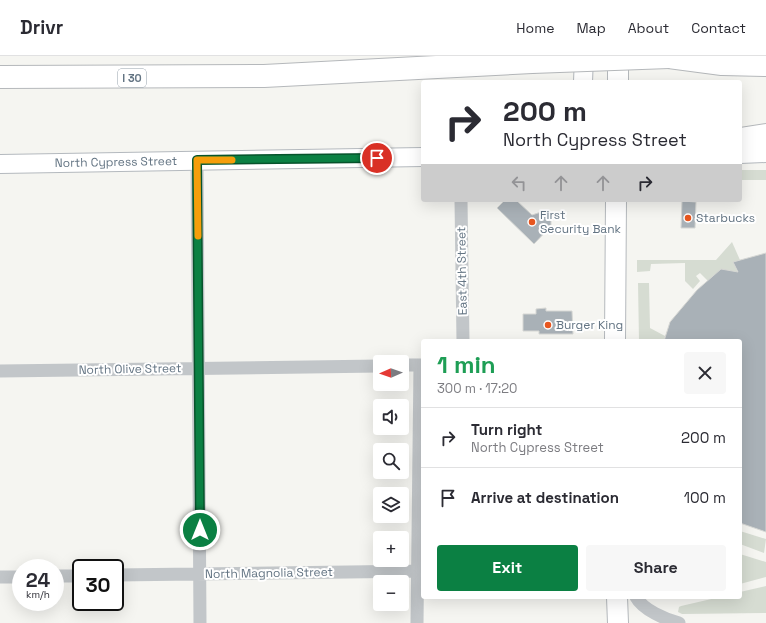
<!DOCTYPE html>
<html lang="en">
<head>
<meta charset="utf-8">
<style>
	body { margin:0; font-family:"Space Grotesk",sans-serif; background:#f7f7f7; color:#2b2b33; height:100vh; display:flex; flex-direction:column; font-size:15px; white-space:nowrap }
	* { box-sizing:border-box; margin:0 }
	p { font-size:13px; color:#7c7c81 }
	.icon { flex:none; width:22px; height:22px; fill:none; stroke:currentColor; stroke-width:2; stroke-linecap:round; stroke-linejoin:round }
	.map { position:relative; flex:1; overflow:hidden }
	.drawer { position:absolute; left:421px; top:283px; width:321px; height:260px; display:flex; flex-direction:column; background:#fff; border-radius:4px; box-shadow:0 4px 16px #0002 }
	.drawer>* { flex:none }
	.guide { position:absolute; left:421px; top:24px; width:321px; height:122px; border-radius:4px; box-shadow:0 4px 16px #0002; background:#fff; color:#2b2b33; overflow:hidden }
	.needle { width:26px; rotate:268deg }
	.tools { position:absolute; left:373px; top:299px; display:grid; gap:8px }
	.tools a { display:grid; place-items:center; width:36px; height:36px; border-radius:4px; background:#fff; box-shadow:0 4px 16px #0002; font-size:20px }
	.speed { position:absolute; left:12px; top:503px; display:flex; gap:8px; font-size:20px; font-weight:700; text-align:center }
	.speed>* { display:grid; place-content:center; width:52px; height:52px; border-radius:50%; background:#fff; box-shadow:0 4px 16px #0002; line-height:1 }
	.speed small { font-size:10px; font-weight:400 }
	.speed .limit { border:2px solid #111; border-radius:6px; background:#fff; color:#111 }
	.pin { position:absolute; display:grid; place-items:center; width:34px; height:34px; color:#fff; margin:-17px; border:2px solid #fff; border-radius:50%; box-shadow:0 1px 4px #0007 }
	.me { position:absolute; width:44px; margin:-22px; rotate:0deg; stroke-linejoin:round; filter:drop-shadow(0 0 3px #0008) }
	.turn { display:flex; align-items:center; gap:14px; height:84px; padding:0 16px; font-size:18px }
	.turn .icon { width:52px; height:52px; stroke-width:2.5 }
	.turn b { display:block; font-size:28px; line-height:34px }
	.lanes { display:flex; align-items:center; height:38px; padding:0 16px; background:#0003; justify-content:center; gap:20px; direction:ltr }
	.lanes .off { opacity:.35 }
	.round { display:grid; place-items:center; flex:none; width:42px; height:42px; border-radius:4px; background:#f7f7f7 }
	.summary { display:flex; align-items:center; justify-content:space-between; height:68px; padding:0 16px }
	h1 { font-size:24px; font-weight:600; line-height:30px; color:#1e9e55 }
	.button { display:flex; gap:8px; margin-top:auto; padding:8px 16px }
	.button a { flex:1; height:46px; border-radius:4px; background:#0b8043; color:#fff; font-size:16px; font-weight:600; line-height:46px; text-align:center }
	.button a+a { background:#f7f7f7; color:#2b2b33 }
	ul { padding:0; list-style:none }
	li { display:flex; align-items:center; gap:12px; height:60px; padding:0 16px; border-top:1px solid #e1e1e2 }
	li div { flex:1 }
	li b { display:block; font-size:15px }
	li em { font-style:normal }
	header { display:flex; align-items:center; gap:24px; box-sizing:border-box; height:56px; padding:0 20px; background:#fff; border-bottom:1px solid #e1e1e2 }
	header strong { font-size:19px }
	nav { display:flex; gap:22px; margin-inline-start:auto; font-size:14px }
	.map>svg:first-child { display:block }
</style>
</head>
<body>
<header>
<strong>Drivr</strong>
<nav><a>Home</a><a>Map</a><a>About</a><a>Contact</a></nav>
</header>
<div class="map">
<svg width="766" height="567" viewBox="0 0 766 567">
	<rect width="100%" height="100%" fill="#f5f5f1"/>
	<path fill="#d6dcd2" d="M740,114h26v10h-26z
		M732,186l8,18 -7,2 6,13 -31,6 -8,-8 -4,3 4,5 -7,8 -8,-8v-18l-34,1 -1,7 -13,1v-12h79z
		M638,227h11l1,45 15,8 -1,5h-25z
		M740,475l26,8 -2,14 -24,-9z
		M740,498l26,8v15l-26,7z
		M766,530v27l-84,1 -4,-2 1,-5 2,-1 39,-9h20v-5z"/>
	<path fill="#a9b1b7" stroke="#d6d7d4" d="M505,144h11l16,15 9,-3 6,1 4,4v9l-17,18 -37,-36z
		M682,145l14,1 -1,26h-14z
		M766,197v279l-26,-9v-182h-76l6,-19 27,-32 24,-21 17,3 -5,-10z
		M546,252v3h26l1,23h-34v-3h-16v-17h13v-5z"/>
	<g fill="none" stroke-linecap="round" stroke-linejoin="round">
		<g stroke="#b4b9be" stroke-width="20">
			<path id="secondary" d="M583,26l1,-26
				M740,98l26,-1
				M0,108l423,-7"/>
		</g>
		<g stroke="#b5b9bd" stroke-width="22">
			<path id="primary" d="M618,26v-26
				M615,285l1,-141
				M617,541l1,26"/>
		</g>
		<g stroke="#b5b8bb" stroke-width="24">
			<path id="motorway" d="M669,1l53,7 44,1
				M0,21l264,-1 268,-14
				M740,83l26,-4"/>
		</g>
		<path stroke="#c2c6c9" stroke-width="13" d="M197,104l3,463
			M461,144l2,141
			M402,309h21
			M0,315l380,-5
			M115,519l308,-4
			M55,520h26
			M0,521h21
			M636,541c7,13 29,22 43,26
			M417,567l3,-258"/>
		<use href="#secondary" stroke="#fff" stroke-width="18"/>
		<use href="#primary" stroke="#fff" stroke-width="20"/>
		<use href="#motorway" stroke="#fff" stroke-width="22"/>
		<g stroke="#b5b8bb" stroke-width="24" stroke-linecap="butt">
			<path id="motorway-bridge" d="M532,6l137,-5"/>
		</g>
		<use href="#motorway-bridge" stroke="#fff" stroke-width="22"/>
	</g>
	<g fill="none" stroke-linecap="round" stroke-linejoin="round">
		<g stroke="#07532c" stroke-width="10">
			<path id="route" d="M200,474l-3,-370 180,-2"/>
		</g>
		<use href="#route" stroke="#0b8043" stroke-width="7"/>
		<path stroke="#f59e0b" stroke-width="7" d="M198,180l-1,-76h35"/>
	</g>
	<g fill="#e7561f" stroke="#fff" stroke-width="1.5">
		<circle cx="688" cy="162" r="4"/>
		<circle cx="532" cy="166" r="4"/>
		<circle cx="548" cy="269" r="4"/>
	</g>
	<g text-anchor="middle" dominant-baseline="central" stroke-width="4" stroke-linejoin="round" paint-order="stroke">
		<rect fill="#fff" stroke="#929ea8" stroke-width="1" x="118" y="13" width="28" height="18" rx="3"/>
		<g font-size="11" font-weight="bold" fill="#637483">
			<text x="132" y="22">I 30</text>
		</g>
		<g font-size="12" fill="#637483" stroke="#fff">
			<text transform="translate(116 106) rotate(-1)">North Cypress Street</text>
			<text transform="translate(462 215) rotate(-91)">East 4th Street</text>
			<text transform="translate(130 313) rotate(-1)">North Olive Street</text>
			<text transform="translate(269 517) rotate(-1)">North Magnolia Street</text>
		</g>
		<g font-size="12" fill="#637483" stroke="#fff" text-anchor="start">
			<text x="540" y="159">First<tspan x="540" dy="14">Security Bank</tspan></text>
			<text x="696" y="162">Starbucks</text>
			<text x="556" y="269">Burger King</text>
		</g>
	</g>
</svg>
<div class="tools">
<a><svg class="needle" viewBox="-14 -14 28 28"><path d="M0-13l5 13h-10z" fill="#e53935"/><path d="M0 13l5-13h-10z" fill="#7c7c81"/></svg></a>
<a><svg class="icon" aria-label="sound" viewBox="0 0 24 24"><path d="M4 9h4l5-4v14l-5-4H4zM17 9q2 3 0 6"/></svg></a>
<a><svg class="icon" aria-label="search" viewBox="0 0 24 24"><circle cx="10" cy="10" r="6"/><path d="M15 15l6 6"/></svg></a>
<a><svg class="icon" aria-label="layers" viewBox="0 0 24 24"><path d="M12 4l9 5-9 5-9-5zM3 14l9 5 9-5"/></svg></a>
<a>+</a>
<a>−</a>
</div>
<div class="speed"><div>24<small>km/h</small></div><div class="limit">30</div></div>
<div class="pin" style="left:377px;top:102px;background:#d93025"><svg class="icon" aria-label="arrive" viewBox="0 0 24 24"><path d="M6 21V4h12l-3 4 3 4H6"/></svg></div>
<svg class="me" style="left:200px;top:474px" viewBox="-20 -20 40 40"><circle r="17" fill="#0b8043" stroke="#fff" stroke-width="3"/><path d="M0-11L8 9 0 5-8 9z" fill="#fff"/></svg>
<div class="guide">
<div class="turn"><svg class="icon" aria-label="right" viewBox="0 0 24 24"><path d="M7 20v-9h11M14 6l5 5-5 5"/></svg><div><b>200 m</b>North Cypress Street</div></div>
<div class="lanes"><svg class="icon off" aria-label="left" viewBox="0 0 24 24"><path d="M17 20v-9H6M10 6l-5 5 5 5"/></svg><svg class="icon off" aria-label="ahead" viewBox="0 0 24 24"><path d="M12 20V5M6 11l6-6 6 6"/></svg><svg class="icon off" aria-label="ahead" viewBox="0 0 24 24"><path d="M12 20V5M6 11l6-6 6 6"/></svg><svg class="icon" aria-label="right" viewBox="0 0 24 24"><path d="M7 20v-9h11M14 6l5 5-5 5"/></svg></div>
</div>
<section class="drawer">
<div class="summary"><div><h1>1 min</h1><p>300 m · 17:20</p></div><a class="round"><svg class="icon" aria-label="close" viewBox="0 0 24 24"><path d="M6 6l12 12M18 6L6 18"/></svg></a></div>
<ul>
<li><svg class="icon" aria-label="right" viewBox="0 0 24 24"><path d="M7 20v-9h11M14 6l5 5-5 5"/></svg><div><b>Turn right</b><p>North Cypress Street</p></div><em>200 m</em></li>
<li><svg class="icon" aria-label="arrive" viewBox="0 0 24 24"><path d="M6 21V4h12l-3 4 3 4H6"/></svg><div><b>Arrive at destination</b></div><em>100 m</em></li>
</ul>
<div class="button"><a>Exit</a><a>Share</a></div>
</section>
</div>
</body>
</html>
